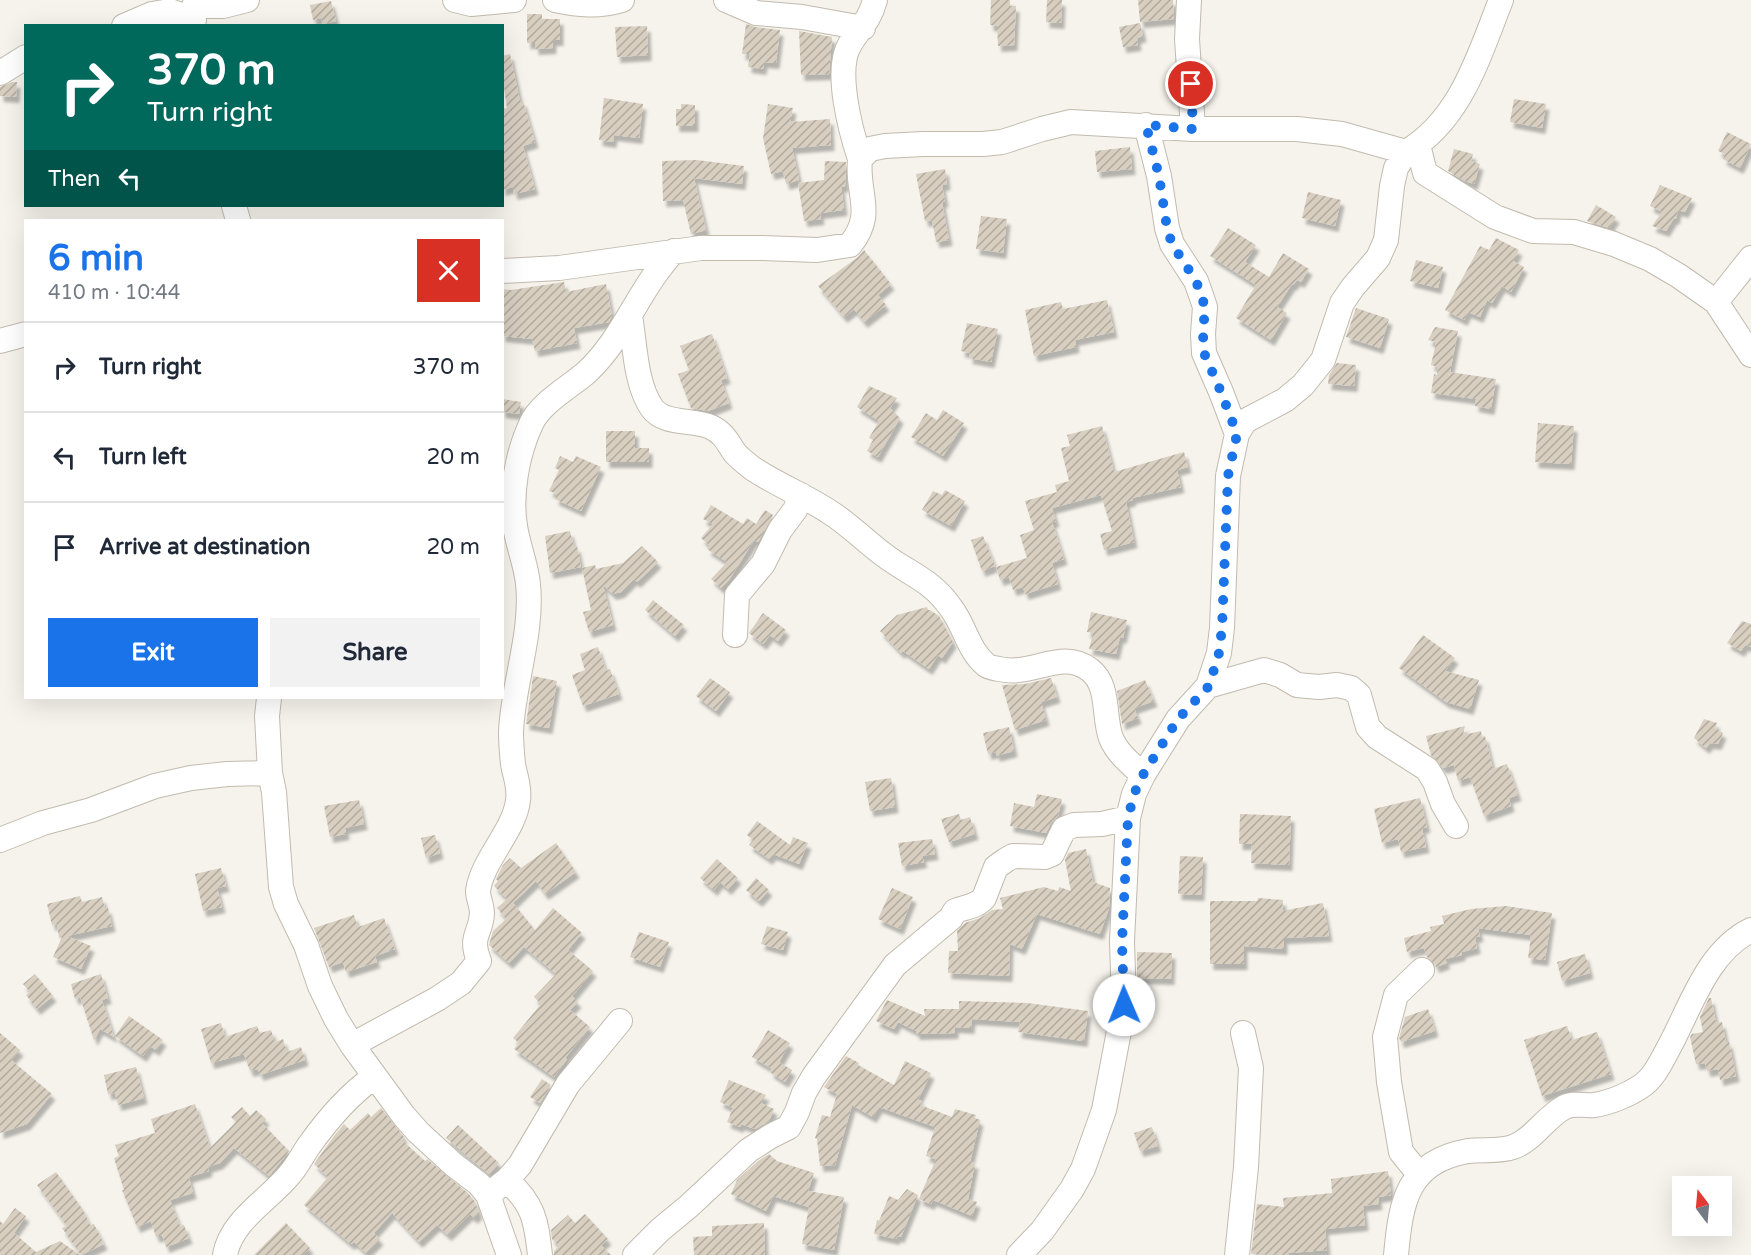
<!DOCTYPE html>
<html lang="en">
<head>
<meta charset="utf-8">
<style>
	body { margin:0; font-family:"Varela Round",sans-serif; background:#f2f2f3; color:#1f2937; height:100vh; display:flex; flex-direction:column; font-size:22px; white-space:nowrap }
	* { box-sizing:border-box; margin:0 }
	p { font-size:20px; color:#747a83 }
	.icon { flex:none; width:33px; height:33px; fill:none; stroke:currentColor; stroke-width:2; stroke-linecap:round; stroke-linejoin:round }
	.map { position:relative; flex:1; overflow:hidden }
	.sheet { position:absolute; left:24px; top:219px; width:480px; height:480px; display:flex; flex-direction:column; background:#fff; border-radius:0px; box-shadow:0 6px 24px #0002 }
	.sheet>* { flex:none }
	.hud { position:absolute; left:24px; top:24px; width:480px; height:183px; border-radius:0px; box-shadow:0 6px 24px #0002; background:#00695c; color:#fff; overflow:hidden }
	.needle { width:39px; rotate:344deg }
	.buttons { position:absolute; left:1672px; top:1176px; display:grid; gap:12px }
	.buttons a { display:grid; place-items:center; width:60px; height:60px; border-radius:0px; background:#fff; box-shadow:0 6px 24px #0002; font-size:30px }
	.pin { position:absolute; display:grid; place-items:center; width:51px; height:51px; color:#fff; margin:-26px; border:3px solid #fff; border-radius:50%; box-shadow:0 2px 6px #0007 }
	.me { position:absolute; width:66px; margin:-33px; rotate:359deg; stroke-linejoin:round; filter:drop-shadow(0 0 4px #0008) }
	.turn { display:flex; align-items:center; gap:21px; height:126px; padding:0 24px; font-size:27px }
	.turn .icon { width:78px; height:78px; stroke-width:2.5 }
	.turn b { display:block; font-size:42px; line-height:51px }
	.then { display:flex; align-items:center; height:57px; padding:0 24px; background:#0003; gap:12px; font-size:22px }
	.round { display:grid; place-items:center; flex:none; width:63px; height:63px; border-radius:0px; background:#f2f2f3 }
	.headline { display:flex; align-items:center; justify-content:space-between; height:102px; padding:0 24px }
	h1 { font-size:36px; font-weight:700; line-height:45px; color:#1a73e8 }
	.action { display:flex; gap:12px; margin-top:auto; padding:12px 24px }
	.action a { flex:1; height:69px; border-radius:0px; background:#1a73e8; color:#fff; font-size:24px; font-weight:700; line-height:69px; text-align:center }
	.action a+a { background:#f2f2f3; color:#1f2937 }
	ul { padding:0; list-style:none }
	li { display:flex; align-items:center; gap:18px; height:90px; padding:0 24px; border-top:2px solid #e0e1e3 }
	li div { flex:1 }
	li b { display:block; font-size:22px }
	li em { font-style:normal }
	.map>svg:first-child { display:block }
</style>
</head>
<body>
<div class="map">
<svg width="1751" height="1255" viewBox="0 0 1751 1255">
	<defs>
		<pattern id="building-hatch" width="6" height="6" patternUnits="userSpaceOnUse" patternTransform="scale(1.5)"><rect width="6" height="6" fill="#d8cfc1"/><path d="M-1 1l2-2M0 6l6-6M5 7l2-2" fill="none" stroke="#b1aa9e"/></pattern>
		<filter id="shadow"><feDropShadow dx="3.5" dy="6" stdDeviation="1.5" flood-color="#0004"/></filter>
	</defs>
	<rect width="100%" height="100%" fill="#f6f3ec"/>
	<path fill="url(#building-hatch)" filter="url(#shadow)" d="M991,0h19v6h6l-2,39 -16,1 -1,-20 -7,-1z
		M1047,0h15l-1,23 -15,-1z
		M1138,0h35l1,19 -34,3z
		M331,1l5,20 -13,3 -2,-6 -8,2 -3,-15z
		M527,14h15v5h18v21h-7v8l-18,1v-6h-8z
		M1140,23l3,13 -6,2 1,7 -15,2 -4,-20z
		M746,24l9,3 25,3 -4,33 -12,-1 -1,7 -15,-2 2,-13h-8z
		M647,26l1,29 -31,2 -2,-30z
		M799,31l33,6 -3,37 -28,1z
		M510,54l10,47h3l12,41 -12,4 12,43 -21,5 -1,-7 -11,3v-81l5,-1 -5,-34v-18z
		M12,82h5l-1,15 -16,-1v-9z
		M604,98l39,6 -4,34 -25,-3 -1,7 -14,-2z
		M1514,99l32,5 -4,24 -32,-6z
		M681,104l14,1v21h-19v-17h5z
		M768,104l25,4 -3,14 40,-3 1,26 -39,3 7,32 -13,4 -3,-13 -12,3 -8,-36z
		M1727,132l24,12 -11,24 -17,-9 2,-5 -7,-3z
		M1130,147l2,22 -35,3 -2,-21z
		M1454,149l19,5 -2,7 9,3 -6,20 -9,-3 -17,-10z
		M697,160l47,6 -2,18 -48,-6 12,52 -15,4 -8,-34 -20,1 -1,-40z
		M825,161l21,1 -1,25 -4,-1 3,24 -24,3 1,6 -17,2 -6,-38 26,-3z
		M945,169l2,15 -5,1 3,16 -3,1 7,38 -13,2 -4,-22 -7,1 -9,-47z
		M1660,185l32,13 -7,14 -7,-2 -2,9 -2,-1 -8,13 -14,-5 10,-14 -12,-6z
		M1308,192l33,8 -6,26 -33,-8z
		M1596,205l20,12 -7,11 -22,-7z
		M981,216l26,3 -4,34 -27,-4z
		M1228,228l28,17 -11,17 24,15 14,-24 26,16 -8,13 -4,-2 -4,5 -1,-1 -15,23 10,6 -16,27 -35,-22 20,-33 -46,-29z
		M1496,238l23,12 -6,11 11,6 -13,25 -9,-6 -10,17 -5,-3 -7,17 -12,-5 -4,8 -19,-10 35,-64 9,4z
		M864,250l27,34 -13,11 8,10 -22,17 -10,-13 -10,8 -26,-31 40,-29z
		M1416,260l27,7 -5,21 -28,-7z
		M564,282l2,10 40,-8 6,32 -3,6 -35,6 3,15 -42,8 -3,-12 -30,-3v-47l9,1z
		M1107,300l7,32 -39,8 1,7 -42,9 -9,-46 36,-8 2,7z
		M1356,308l33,11 -9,29 -34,-11z
		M967,323l31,6 -7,33 -22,-4 1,-5 -9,-2z
		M1435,327l23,4 -8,41 46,7 -5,30 -16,-3 1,-7 -45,-6 3,-19 3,1 1,-8 -7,-2 5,-23 -8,-2z
		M712,334l15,44 -6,2 8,23 -21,8 -17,-3 -13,-34 11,-4 -9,-24z
		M1337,363l19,2 -2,21 -26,-2 1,-9z
		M869,386l28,12 -7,10 10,10 -22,39 -11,-6 6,-11 -4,-2 10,-17 -22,-14z
		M502,399l19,3 -2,12 -17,-2z
		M943,410l21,13 -21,33 -32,-19 15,-24 11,7z
		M1538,423l36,3 -3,38 -36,-2z
		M1102,426l12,46 70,-20 4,15 -11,3 4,17 -49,11 1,2 -7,2 8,40 -30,8 -4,-16 12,-3 -11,-36 -49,13 4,13 -4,1 12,37 -12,4 6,21 -33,10 -2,-7 -10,3 -4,-13 -9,3 -4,-13 31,-9 -7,-23 14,-5 -9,-29 32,-9 -2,-7 14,-4 -8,-33 9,-2 -3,-11z
		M606,431h29v17h14v14h-43z
		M560,456l13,6 3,-6 25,11 -20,44 -26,-12 2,-5 -8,-3 10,-21 -4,-2z
		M945,490l20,11 -14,25 -29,-16 11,-19 9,4z
		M711,505l32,19 4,-6 9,6 9,-14 8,5 -15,27 -4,-2 -25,40 -8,8 -10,-9 16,-17 -20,-13 3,-3 -9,-8 12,-14 -10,-5z
		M570,531l4,16 3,-1 4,21 -31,6 -5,-37z
		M983,536l12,30 -13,5 -11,-31z
		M642,546l16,16 -21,20 -3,-3 -13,13 -8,2 -10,-9 10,40 -24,7 -6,-20 8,-2 -9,-42 13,-3 1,4 27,-6z
		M653,600l31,25 -9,11 -30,-26z
		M927,607l1,3h2l9,6 14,26 -11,16 -4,-3 -9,14 -26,-18 -2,2 -21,-22 17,-16z
		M1091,612l36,8 -4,18 -3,-1 -4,17 -27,-5 4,-16 -6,-1z
		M763,613l23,17 -8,11 -8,-6 -7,9 -14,-11z
		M1742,621l9,3v23l-6,-2 -4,6 -14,-8z
		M1423,635l32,23 -10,13 34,9 -9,29 -24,-7 -47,-34z
		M598,647l8,24 4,-2 9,25 -36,12 -11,-31 13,-5 -5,-16z
		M533,676l24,5 -8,47 -23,-4z
		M710,678l20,14 -14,19 -20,-15z
		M1051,678l6,19 -16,5 5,18 -31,10 -13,-45 23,-1z
		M1145,680l9,21 -20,7 4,10 -16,6 -5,-33z
		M1704,719l13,4 -2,5 8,5 -5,11 -8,-1 -4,5 -12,-10z
		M1465,726l-2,9 18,-4 1,6 3,-1 8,33 14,-5 11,31 -9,3 2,8 -27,10 -14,-39 -12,4 -4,-16 -11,3 -12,-13 -5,-19z
		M1009,727l5,24 -18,5v-4l-8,2 -5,-21z
		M891,778l4,29 -25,4 -5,-29z
		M1037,794l25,5 -4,17 -7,7 -5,10 -36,-7 4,-23 20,4z
		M1420,798l7,29 -5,1 4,19 -25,5 -3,-13 -16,4 -8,-34z
		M359,800l5,24 -19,4 1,6 -16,3 -6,-31z
		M959,814l2,6 9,-3 5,17 -26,8 -8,-23z
		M1240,814l51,2 -2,49 -38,-2 1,-19h-13z
		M757,821l33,24 3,-8 15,6 -9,21 -26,-10 -4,5 -20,-14 4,-5 -6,-5z
		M435,835l5,18 -14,5 -5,-20z
		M932,839l3,15 -13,2 2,6 -22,4 -4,-23z
		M556,843l20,29 -31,22 -9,-13 -23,22 22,27 18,-22 29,25 -14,17 25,21 -21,25 6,6 -8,8 20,17 -25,31 2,1 -13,18 -40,-28 5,-6 -6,-5 28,-34 -7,-7 22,-23 -32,-27 -15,16 -20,-18 4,-14 13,-12 -9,-11 10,-9 -13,-13 4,-5 -2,-2 7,-14 7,-7 11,10z
		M1086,849l7,33 17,6 -1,20 -9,26 -63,-20 -15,35 -12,-5 -1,32 -61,-3 1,-22h9l-1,-20 8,-8 15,-5 12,-8 11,-1 -3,-11 44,-11 14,4 1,-4 12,4 -6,-31 3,-7z
		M1180,856l23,1 -2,38 -23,-1z
		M717,859l21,19 -10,11 -8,-7 -6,8 -14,-12z
		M221,868l5,18 -9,2 5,19 -19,4 -8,-37z
		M756,878l13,12 -10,11 -13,-11z
		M892,888l21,9 -13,32 -22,-10z
		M80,896l2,6 20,-5 3,11h3l4,18 -45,10 24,10 -10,23 -28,-12 9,-20 -3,1 -2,-14 -5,1 -5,-21z
		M1258,898l25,2 -1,11 41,-8 6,33 -45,2v11l-40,-3v18h-34v-63h47z
		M1506,906l46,7 -7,47 -17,-2 3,-23 -53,-7 2,8 -5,1 2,11 -15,4v3l-17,4 2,4 -11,4 -3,-6 -6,-4 -3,-9 -17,4 -3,-14 27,-7 -1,-4 14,-3 -2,-8 29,-7z
		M354,915l4,12 26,-9 11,31 -20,7 2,6 -31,10 -3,-10 -14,5 -15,-39z
		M767,926l21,6 -5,18 -22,-6z
		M639,932l30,10 -9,25 -30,-10z
		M1137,952l35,1 -1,26 -34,-1z
		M1585,954l5,19 -28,8 -5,-19z
		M35,974l18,22 -16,13 -11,-14 4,-3 -7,-8z
		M101,974l7,24 -6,2 12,37 -14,-8 -6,11 -14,-43 -5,2 -4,-15z
		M1709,998h2l5,25 6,-1 4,20h3l7,34 -16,4 -2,-11 -11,2 -2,-8 -9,1 -6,-27 2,-3 11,-2 -3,-15z
		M887,1000l38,16 -1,-7h35v-8l68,2 61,8 -4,30 -66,-9 2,-10 -48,-3 -1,9 -16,-1v6l-39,1v-3l-18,-9 -4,7 -18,-8z
		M1428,1009l7,22 -34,11 -2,-4 6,-21z
		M129,1016l34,24 -7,10 -6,-4 -7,10 -28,-20z
		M221,1023l4,14 32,-11 3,7 11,-3 4,12 8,-3 4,13 14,-5 4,13 -45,15 -2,-6 -8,2 -6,-17 -33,9 -10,-34z
		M1567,1026l5,14 25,-8 14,42 -69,22 -18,-56z
		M768,1030l22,13 -11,19 13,8 -7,12 -15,-10 2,-3 -20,-12z
		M0,1033l20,17 -9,10 41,34 -25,30 -27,9z
		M846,1056l13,7 -1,2 36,20 11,-24 26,12 -13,27 4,1 -2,4 32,12 3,-8 21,6 -1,3 5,2 -10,42 5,1 -7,36 9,3 -5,14 -39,-16 -2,4 -12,-5 17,-40 -10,-3 9,-29 -56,-20 -6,10 -21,-12 -17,60 -15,1 -3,-27 -2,-1 7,-23 8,2 7,-23 -13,-7z
		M136,1067l8,31 -26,7 -3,-12 -7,1 -4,-19z
		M542,1079l9,6 -11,18 -10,-6z
		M729,1080l37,15 -5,8 13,6 -5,12 -14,8 -14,-5 -1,3 -13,-5 6,-14 -13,-6z
		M195,1104l15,44 26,-26 -5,-5 11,-10 8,9 6,-6 10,9 -4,4 27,28 -20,25 -35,-28 -14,15 -12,4 1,4 -20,6 4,16 -23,7 10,26 4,-1 5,13 -23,9 -4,-12 -6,2 -5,-16 -14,6 -15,-37h2l-10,-32 5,-2 -4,-11 40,-12 -4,-14z
		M381,1108l23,29 -2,3 23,21 2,-2 42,35 6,8 4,11 -5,5 -4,-4 -22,21 -11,-10 -18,17 -27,-29 -18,20 6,6 -14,14 -12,-11 -3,2 -47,-39 24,-28 -14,-13 20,-28 10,-12 6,6 18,-17 3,4z
		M458,1125l41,38 -10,11 -43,-36z
		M1152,1127l6,19 -18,5 -6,-18z
		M769,1154l8,7 37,12 -6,18 36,6 -10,53 -32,-6 7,-37 -36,-11 -7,15 -35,-17 6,-14 21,-19z
		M1388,1171l3,24 -13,2 1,7 -16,2 2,19 -40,4 2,21 -38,3 -1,2 -37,-1 6,-50 27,3 -1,-9 49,-5 -1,-14z
		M56,1172l27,38 7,15 4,-1 10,20 -23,11 -19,-27 5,-2 -30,-41z
		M907,1189l11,6 -17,42 -4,-1 -1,3 -22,-5 3,-14 2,1 10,-25 9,4z
		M15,1208l11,8 -12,17 22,19 24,-11 20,14h-80v-34l3,3z
		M585,1214l23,25 -7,6 10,10h-57v-4l5,-5 -7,-7 -1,-9 17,-15 7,8z
		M286,1223l24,25 -7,7h-49z
		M764,1223l1,32h-71l-1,-18 19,-1v-10z"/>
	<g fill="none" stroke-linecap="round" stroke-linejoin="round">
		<g stroke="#c2bbae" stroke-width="26">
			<path id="minor" d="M455,0l16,4 43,-4
				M555,0c24,5 43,7 67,0
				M726,0l30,13 46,4 61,11
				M1189,0l-2,39 6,90
				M194,6h29l24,-6
				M124,26l28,-12 18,-3 24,9
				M0,73l26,-16
				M1146,125l13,51 8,52 5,16 24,37 5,14 4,12 -2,27 1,19 17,39 16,42
				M1418,145l7,28 70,44 38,14 41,1 40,12 36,15 29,17 37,26 35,53
				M860,159c-9,-27 -26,-89 -10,-115 10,-17 19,-22 25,-44
				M234,206l4,14
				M502,271l57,-3 142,-20h60l56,2 33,-5c26,-32 6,-51 10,-86l10,-10 15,-3 38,-2h60l19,-2 40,-13 29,-7 122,7h104l45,5 64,18c55,-32 73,-97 95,-152
				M1716,302l35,-44
				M630,316c5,27 5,68 22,92 12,17 41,11 59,19 14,7 16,15 24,26 4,5 12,11 17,15 25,17 54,28 79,45 19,12 35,29 53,42 25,19 48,25 67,53 14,18 17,42 35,57 4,3 9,3 13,4 33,8 63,-21 91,1 20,15 13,47 21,68 6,15 20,26 32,37
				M0,341l26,-7
				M735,635l2,-40 26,-31 17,-34 15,-20 6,-15
				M1208,686l56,-16 16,5 17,10 22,2 18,-2 14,3 8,7 9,32 9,10 50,32 8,13 8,22 13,22
				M269,698l-2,18 3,57 4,19 7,95 5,17 20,41 14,41 16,33 16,26 52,71 14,16 36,33 25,19 9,11 21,60
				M0,840l43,-17 48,-13 64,-24 36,-8 36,-4 43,-1
				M352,1045l85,-46 24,-16 18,-22c-10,-26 2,-26 3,-48 0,-7 -4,-15 -4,-22 4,-31 37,-61 40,-91 2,-13 -3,-24 -5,-36 -1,-10 -2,-22 -2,-32 2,-49 22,-98 17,-148 -2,-20 -10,-38 -13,-58 -5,-32 2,-72 16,-102 9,-21 39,-37 56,-52 38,-36 52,-84 87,-121
				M1419,1174l-18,-22 -12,-70 -4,-45 11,-42 26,-25
				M507,1180c27,25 29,40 33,75
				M488,1195l19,-15 13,-15 48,-81 52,-63
				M225,1255c6,-35 44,-55 65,-81 7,-8 12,-18 18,-27 19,-27 39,-51 66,-70
				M635,1255l25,-25 29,-24 60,-56 22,-14 18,-9 8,-15 7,-19 10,-17 81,-111 56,-47 4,-7c10,-4 21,-4 29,-13l12,-31 10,-7 7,-4 32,1 7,-3 12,-25 10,-4 28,-1 26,-6
				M1019,1255l23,-24 30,-42 11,-20 21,-59 20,-105 -2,-64 6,-123 6,-24 9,-19 35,-56 30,-33 11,-33 3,-25 6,-152 9,-42 8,-13 40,-21 18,-15 20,-25 19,-57 11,-16 25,-29 8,-18 6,-54 4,-18 10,-16
				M1237,1255l9,-88 5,-99 -8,-35
				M1396,1255c5,-54 11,-93 72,-104 15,-2 31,1 45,-4 20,-7 32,-29 50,-39 9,-6 21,-2 31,-3 15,-2 34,-10 46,-18 13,-8 20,-23 27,-36 23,-41 39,-99 84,-121"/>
		</g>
		<use href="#minor" stroke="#fff" stroke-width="24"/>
	</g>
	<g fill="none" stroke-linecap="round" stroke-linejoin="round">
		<path stroke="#1a73e8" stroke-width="10" stroke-dasharray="0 18" d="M1124,1005l-2,-63 6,-124 6,-24 9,-19 35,-56 31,-33 10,-33 3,-25 6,-152 9,-42 -16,-42 -17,-39 -1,-19 2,-27 -4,-12 -5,-14 -24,-37 -5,-16 -8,-52 -13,-51 47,4 -2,-45"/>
	</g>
</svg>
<div class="buttons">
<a><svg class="needle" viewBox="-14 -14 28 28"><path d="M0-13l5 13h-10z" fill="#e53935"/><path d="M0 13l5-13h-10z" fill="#747a83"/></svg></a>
</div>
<div class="pin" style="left:1191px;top:84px;background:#d93025"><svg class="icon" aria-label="arrive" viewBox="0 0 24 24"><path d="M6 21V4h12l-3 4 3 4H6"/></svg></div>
<svg class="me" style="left:1124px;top:1005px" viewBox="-20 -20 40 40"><circle r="19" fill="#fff"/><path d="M0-13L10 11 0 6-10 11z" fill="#1a73e8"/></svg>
<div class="hud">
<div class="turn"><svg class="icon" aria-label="right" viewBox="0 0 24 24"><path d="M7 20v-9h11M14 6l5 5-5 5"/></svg><div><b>370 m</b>Turn right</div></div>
<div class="then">Then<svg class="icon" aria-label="left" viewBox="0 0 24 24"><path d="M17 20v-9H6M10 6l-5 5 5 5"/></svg></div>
</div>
<section class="sheet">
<div class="headline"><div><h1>6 min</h1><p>410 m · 10:44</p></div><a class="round" style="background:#d93025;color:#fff"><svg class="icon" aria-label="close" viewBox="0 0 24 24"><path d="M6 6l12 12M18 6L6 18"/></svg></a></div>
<ul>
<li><svg class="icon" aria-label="right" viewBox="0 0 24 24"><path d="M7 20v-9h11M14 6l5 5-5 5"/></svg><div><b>Turn right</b></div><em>370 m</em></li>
<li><svg class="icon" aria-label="left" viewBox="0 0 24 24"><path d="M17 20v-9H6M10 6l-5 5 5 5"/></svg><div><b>Turn left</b></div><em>20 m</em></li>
<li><svg class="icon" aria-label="arrive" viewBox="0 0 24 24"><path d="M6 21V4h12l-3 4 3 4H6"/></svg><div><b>Arrive at destination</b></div><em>20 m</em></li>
</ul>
<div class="action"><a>Exit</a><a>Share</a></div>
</section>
</div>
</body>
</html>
